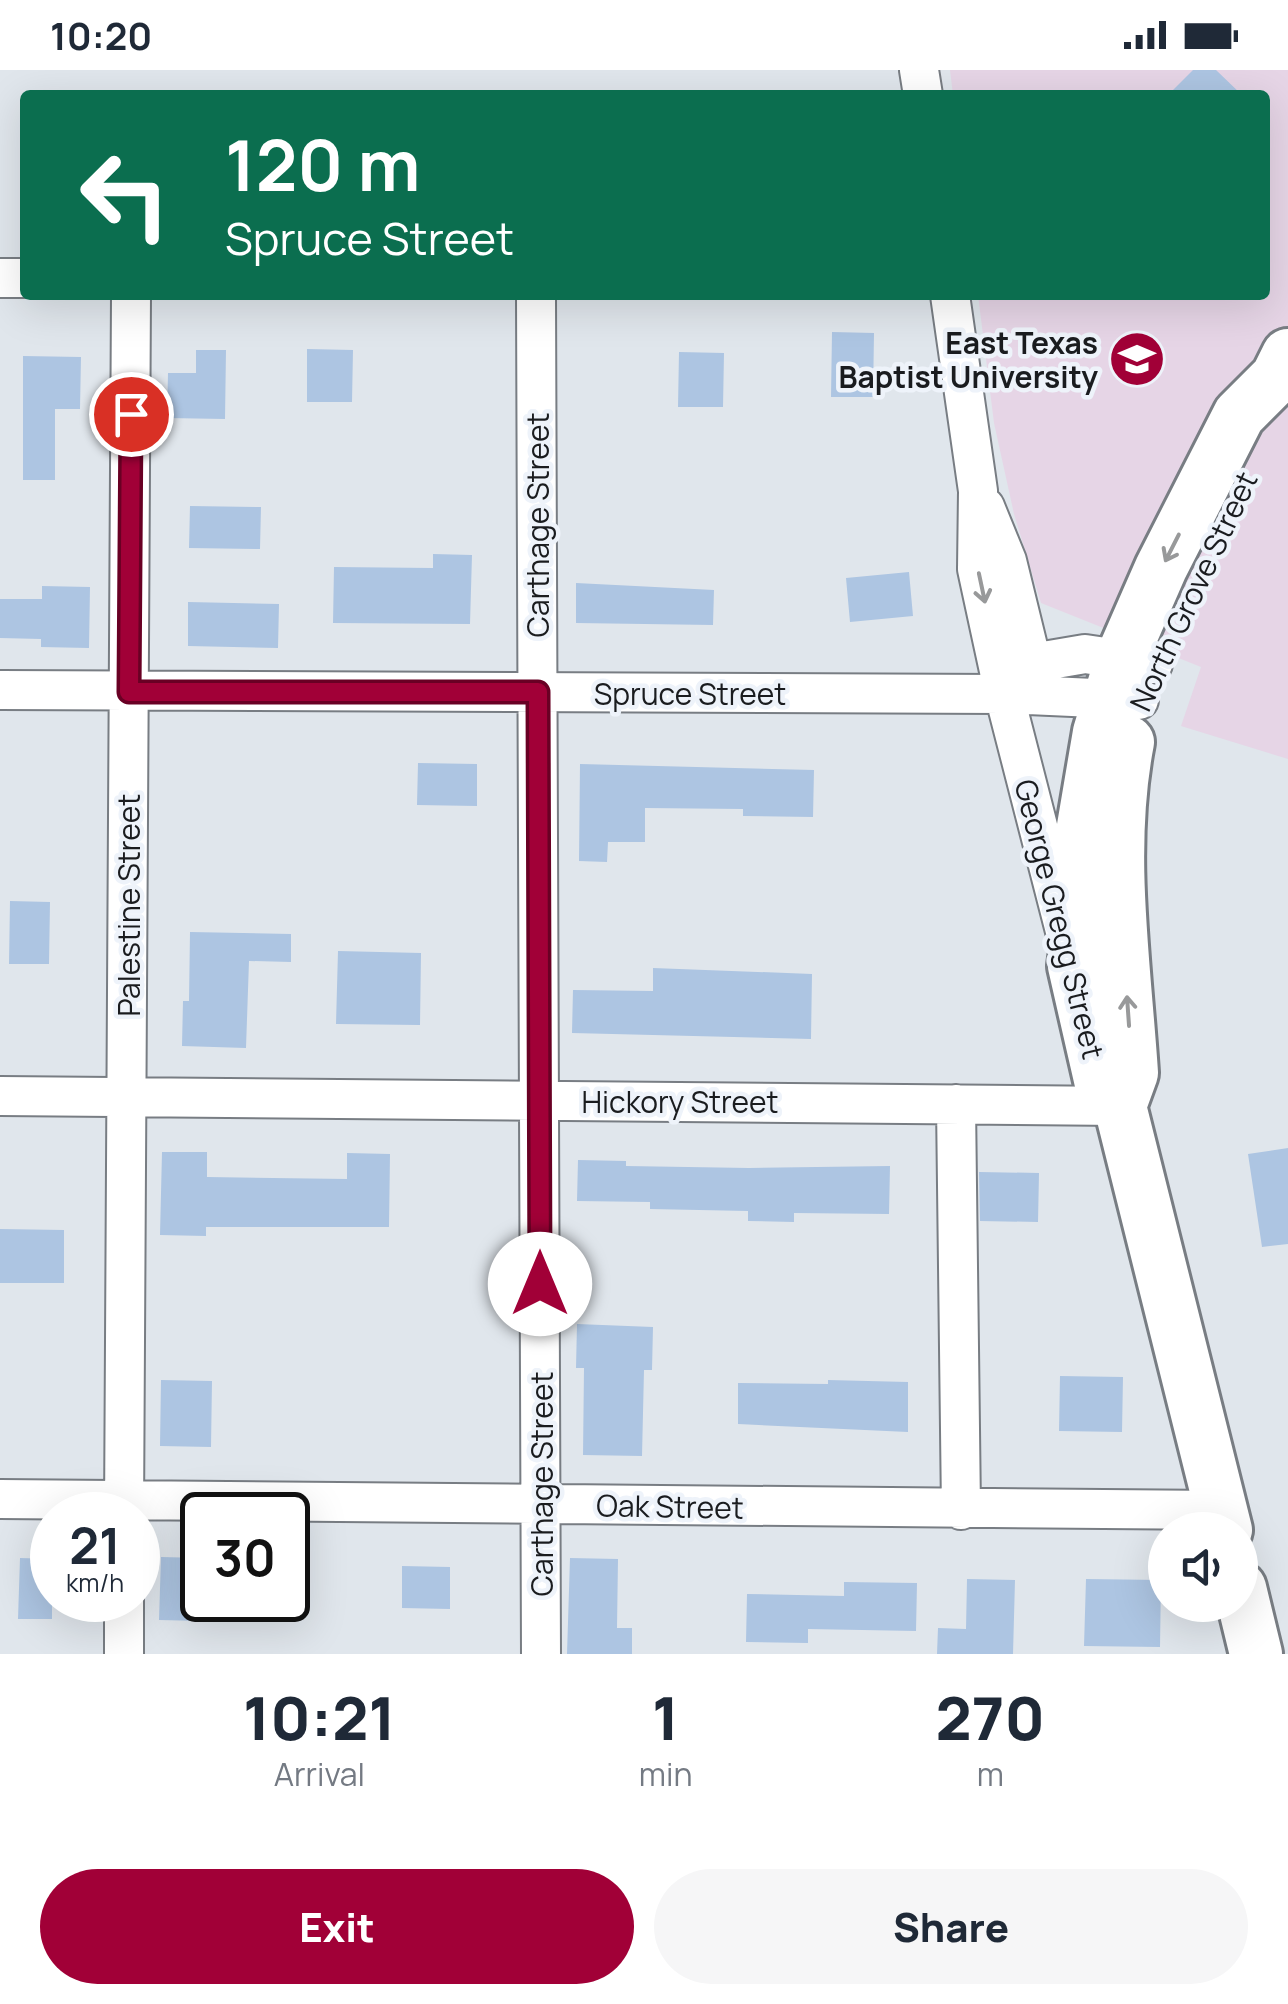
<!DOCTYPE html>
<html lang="en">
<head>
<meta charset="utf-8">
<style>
	body { margin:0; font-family:Manrope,sans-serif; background:#f6f6f7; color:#1f2937; height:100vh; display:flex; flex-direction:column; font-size:38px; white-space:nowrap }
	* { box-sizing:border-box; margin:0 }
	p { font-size:32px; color:#747a83 }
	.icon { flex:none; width:55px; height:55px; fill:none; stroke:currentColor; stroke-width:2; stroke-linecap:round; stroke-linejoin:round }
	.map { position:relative; height:1584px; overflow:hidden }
	.side { display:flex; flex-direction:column; background:#fff; flex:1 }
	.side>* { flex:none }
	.guide { position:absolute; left:20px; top:20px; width:1250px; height:210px; border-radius:10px; box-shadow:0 10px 40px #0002; background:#0b6e4f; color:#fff; overflow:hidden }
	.controls { position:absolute; left:1148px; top:1442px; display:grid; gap:20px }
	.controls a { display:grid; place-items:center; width:110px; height:110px; border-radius:50%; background:#fff; box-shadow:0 10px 40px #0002; font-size:50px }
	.speed { position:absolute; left:30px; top:1422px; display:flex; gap:20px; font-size:50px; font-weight:700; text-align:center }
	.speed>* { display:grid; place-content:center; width:130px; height:130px; border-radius:50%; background:#fff; box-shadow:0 10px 40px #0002; line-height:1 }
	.speed small { font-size:25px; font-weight:400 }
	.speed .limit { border:5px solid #111; border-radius:15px; background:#fff; color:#111 }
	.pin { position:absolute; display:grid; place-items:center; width:85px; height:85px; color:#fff; margin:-42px; border:5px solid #fff; border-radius:50%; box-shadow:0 2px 10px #0007 }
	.me { position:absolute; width:110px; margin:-55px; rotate:0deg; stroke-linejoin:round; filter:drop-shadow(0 0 8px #0008) }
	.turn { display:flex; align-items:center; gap:35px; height:210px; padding:0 40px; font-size:45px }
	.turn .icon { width:130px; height:130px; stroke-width:2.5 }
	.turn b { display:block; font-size:70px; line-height:85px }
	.eta { display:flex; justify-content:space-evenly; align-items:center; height:170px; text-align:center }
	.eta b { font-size:60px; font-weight:800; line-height:70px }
	.cta { display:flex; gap:20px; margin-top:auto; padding:20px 40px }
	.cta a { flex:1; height:115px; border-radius:60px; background:#a10037; color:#fff; font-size:40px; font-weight:800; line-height:115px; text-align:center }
	.cta a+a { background:#f6f6f7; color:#1f2937 }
	.status { display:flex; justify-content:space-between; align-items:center; height:70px; padding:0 50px; background:#fff; direction:ltr }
	.status svg { height:28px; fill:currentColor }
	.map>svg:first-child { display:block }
</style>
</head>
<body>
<div class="status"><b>10:20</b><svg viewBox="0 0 49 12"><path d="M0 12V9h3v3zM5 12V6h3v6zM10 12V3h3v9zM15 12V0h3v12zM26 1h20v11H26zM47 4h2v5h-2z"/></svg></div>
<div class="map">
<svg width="1288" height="1584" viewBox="0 0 1288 1584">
	<rect width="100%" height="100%" fill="#e0e6ec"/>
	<path fill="#e6d5e6" d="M950,0h338v689l-107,-33 20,-59 -160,-64 -27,-89 -20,-91 -16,-128h287v-200h-312z"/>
	<path fill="#adc5e2" d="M1193,0h23l26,25h-74z
		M832,262l42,1 -1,64h-42z
		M307,279l46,1 -1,52h-45z
		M196,280h30l-1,69 -58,-1 1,-45h28z
		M679,282l45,1 -1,54h-45z
		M23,286l58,1 -1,52h-25v71h-32z
		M190,436l71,1 -1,42 -71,-1z
		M433,484l39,1 -2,69 -137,-1 1,-56 99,1z
		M909,502l4,44 -63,6 -4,-44z
		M576,513l138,7 -1,35 -137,-2z
		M42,516l48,1 -1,61 -48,-1v-8l-41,-1v-39h42z
		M188,532l91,2 -1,44 -90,-2z
		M418,693l59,1v42l-60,-1z
		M580,694l234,6 -1,47 -70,-1v-7l-98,-1v34h-37l-1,20 -28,-1z
		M10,831l40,1 -1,62h-40z
		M190,862l101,2v28l-42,-1 -3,87 -64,-2 1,-45h6z
		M338,881l83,2 -1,72 -84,-1z
		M653,898l159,6 -1,65 -239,-6 1,-43 80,1z
		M1288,1078v96l-26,3 -14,-93z
		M162,1082h45v25l140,2v-26l43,1 -1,73h-183v9l-46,-1z
		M578,1090l48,1v5l123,2 141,-2 -1,48 -95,-1v9l-46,-1v-10l-98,-2v-7l-73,-1z
		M979,1102l60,1 -1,49 -58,-1z
		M0,1159l64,1v53h-64z
		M577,1254l76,3 -1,43h-8l-2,86 -59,-1 1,-87h-8z
		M1060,1306l63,1 -1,55 -63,-1z
		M161,1310l51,1 -1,66 -51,-1z
		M828,1310l80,2v50l-170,-8v-41l90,1z
		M161,1487l41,1v63l-43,-1z
		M20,1488l32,1v60h-34z
		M570,1488l48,1 -1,69h15v26h-65z
		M402,1496l48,1v42l-48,-1z
		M967,1509l48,1 -2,74h-76l1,-26 28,1z
		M1086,1509l75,1 -1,67 -76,-1z
		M844,1512l73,1 -1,48 -108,-2v14l-62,-1 1,-48 97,2z"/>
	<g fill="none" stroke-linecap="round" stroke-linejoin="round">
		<g stroke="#787d83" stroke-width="42">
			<path id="street" d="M919,0l4,25
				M0,208h25
				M536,225l5,1359
				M950,225l28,196 -1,78 27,125 62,241
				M985,437l22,54 25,102
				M1016,611l16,-18 53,-9 68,10
				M0,620l1004,4 135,6
				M0,1026l1120,10
				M956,1034l5,406
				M0,1429l1221,11
				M124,1445l7,-1220
				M124,1584v-54"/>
		</g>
		<g stroke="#787d83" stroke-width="58">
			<path id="secondary" d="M1120,1036l12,-33c-7,-108 -25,-223 -4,-331
				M1226,1460l-106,-424 -19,-22 -27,-118 5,-36 1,-86 19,-112 23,-75 39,-89 78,-153 38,-38 11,-22
				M1240,1518l16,66"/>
		</g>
		<use href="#street" stroke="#fff" stroke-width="38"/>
		<use href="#secondary" stroke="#fff" stroke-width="52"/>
	</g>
	<defs><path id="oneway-shaft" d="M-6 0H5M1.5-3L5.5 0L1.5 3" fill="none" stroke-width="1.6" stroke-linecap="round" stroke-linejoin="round" transform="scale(2.5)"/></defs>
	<g stroke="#98999a">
		<use href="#oneway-shaft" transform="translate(1172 478) rotate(117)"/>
		<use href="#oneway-shaft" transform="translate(982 518) rotate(78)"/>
		<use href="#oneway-shaft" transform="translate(1128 941) rotate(-94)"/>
	</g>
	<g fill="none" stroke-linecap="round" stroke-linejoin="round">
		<g stroke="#690024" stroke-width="25">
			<path id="route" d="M131,344l-2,278h409l2,592"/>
		</g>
		<use href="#route" stroke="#a10037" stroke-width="18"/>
	</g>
	<defs>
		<g id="university-disc" transform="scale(2.875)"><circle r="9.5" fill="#a10037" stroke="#eef3fa"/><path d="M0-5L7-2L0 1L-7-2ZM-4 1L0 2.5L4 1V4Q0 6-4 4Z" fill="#fff"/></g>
	</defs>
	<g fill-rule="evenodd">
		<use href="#university-disc" x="1137" y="289"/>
	</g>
	<g text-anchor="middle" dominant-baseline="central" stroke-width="9" stroke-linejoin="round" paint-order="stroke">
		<g font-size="30" font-weight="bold" fill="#1a1c1f" stroke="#eef3fa" text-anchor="end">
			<text x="1098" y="272">East Texas<tspan x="1098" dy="34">Baptist University</tspan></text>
		</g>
		<g font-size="30" fill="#1a1c1f" stroke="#eef3fa">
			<text transform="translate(537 455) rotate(-90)">Carthage Street</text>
			<text transform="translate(1193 521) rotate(-65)">North Grove Street</text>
			<text x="690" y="623">Spruce Street</text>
			<text transform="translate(128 835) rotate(-90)">Palestine Street</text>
			<text transform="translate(1060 849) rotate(76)">George Gregg Street</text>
			<text x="680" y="1031">Hickory Street</text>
			<text transform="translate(541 1414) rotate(-90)">Carthage Street</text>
			<text transform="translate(670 1436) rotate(1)">Oak Street</text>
		</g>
	</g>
</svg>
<div class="controls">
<a><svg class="icon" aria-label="sound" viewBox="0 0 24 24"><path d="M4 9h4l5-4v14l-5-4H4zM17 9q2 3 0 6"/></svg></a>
</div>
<div class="speed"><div>21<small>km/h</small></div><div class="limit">30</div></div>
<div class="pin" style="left:131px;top:344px;background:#d93025"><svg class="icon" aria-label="arrive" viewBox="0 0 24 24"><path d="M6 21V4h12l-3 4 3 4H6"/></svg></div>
<svg class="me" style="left:540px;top:1214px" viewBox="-20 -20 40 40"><circle r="19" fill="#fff"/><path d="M0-13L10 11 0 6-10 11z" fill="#a10037"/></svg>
<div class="guide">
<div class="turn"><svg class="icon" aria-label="left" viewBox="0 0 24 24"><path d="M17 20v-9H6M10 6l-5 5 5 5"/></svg><div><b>120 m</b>Spruce Street</div></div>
</div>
</div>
<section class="side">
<div class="eta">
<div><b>10:21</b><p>Arrival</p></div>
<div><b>1</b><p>min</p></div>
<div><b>270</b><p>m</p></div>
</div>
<div class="cta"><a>Exit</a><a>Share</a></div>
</section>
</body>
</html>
